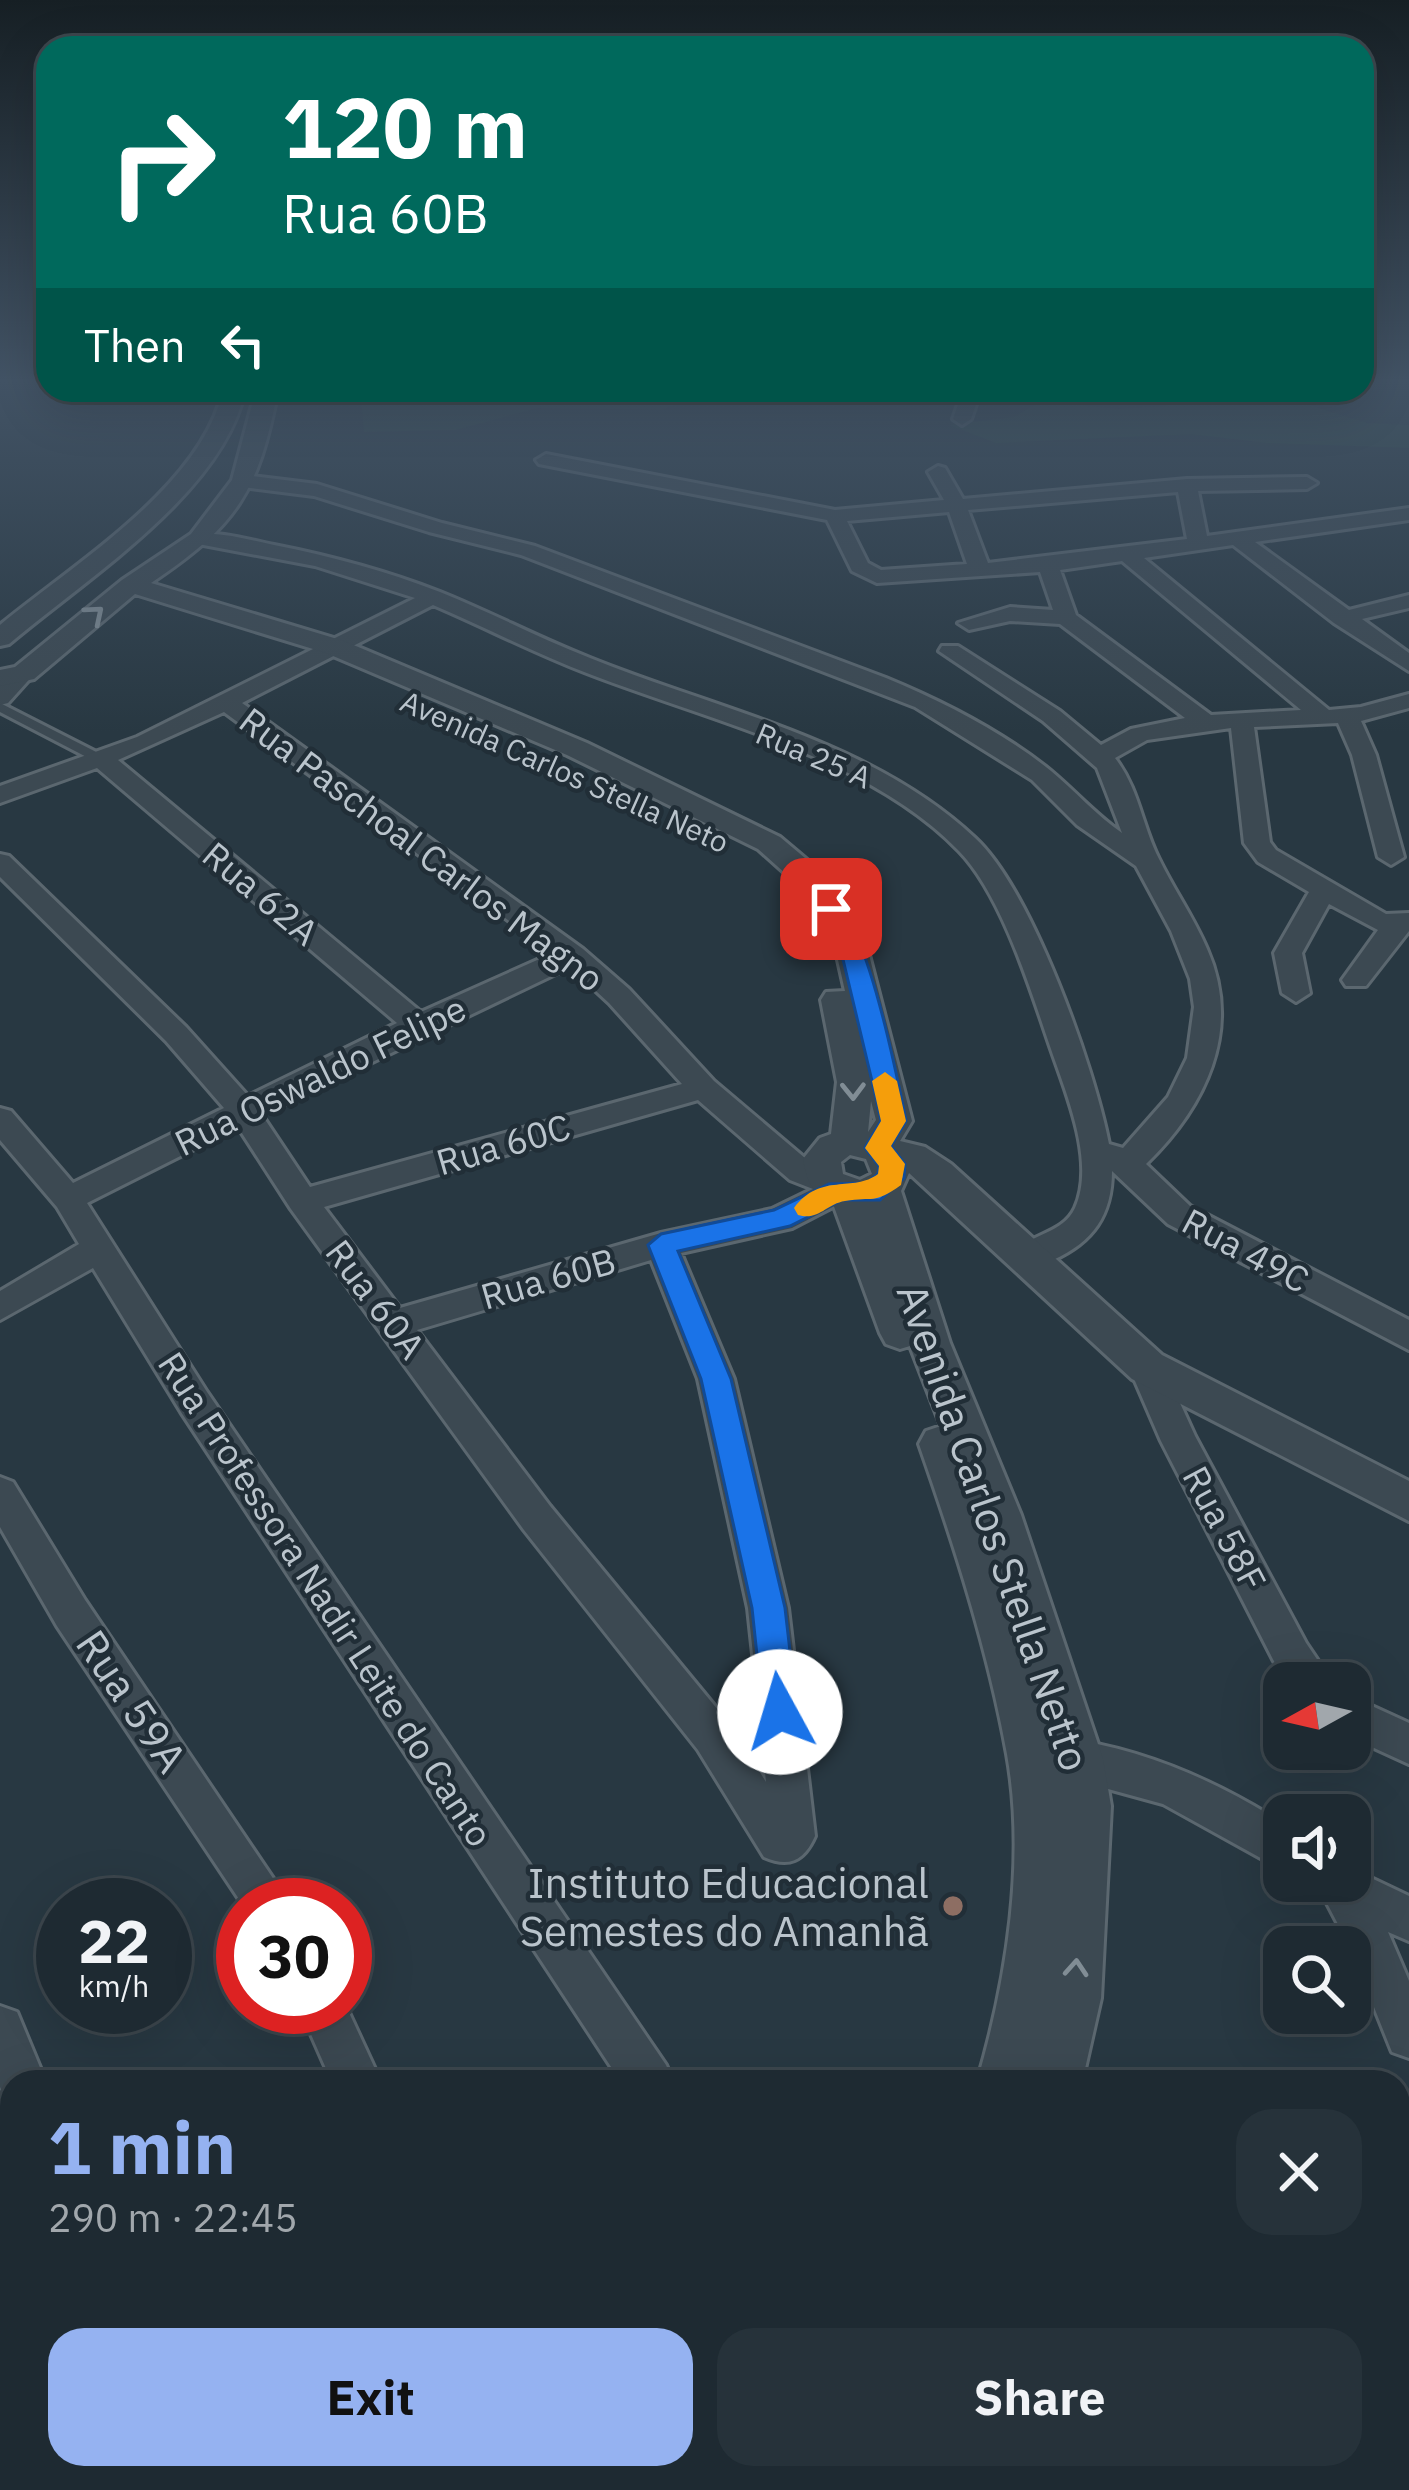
<!DOCTYPE html>
<html lang="en">
<head>
<meta charset="utf-8">
<style>
	body { margin:0; font-family:"IBM Plex Sans",sans-serif; background:#26323a; color:#f1f3f6; height:100vh; display:flex; flex-direction:column; font-size:45px; white-space:nowrap }
	* { box-sizing:border-box; margin:0 }
	p { font-size:39px; color:#a1a7ac }
	.icon { flex:none; width:66px; height:66px; fill:none; stroke:currentColor; stroke-width:2; stroke-linecap:round; stroke-linejoin:round }
	.map { position:relative; flex:1; overflow:hidden }
	.panel { position:absolute; left:0px; top:2070px; width:1410px; height:420px; display:flex; flex-direction:column; background:#1e2a32; border-radius:36px 36px 0 0; box-shadow:0 12px 48px #0002,0 0 0 3px #3c464d }
	.panel>* { flex:none }
	.banner { position:absolute; left:36px; top:36px; width:1338px; height:366px; border-radius:36px; box-shadow:0 12px 48px #0002,0 0 0 3px #3c464d; background:#00695c; color:#fff; overflow:hidden }
	.needle { width:78px; rotate:262deg }
	.buttons { position:absolute; left:1263px; top:1662px; display:grid; gap:24px }
	.buttons a { display:grid; place-items:center; width:108px; height:108px; border-radius:24px; background:#1e2a32; box-shadow:0 12px 48px #0002,0 0 0 3px #3c464d; font-size:60px }
	.speed { position:absolute; left:36px; top:1878px; display:flex; gap:24px; font-size:60px; font-weight:700; text-align:center }
	.speed>* { display:grid; place-content:center; width:156px; height:156px; border-radius:50%; background:#1e2a32; box-shadow:0 12px 48px #0002,0 0 0 3px #3c464d; line-height:1 }
	.speed small { font-size:30px; font-weight:400 }
	.speed .limit { border:18px solid #d22; background:#fff; color:#111 }
	.pin { position:absolute; display:grid; place-items:center; width:102px; height:102px; color:#fff; margin:-51px; border-radius:24px; box-shadow:0 6px 18px #0006 }
	.me { position:absolute; width:132px; margin:-66px; rotate:354deg; stroke-linejoin:round; filter:drop-shadow(0 0 9px #0008) }
	.turn { display:flex; align-items:center; gap:42px; height:252px; padding:0 48px; font-size:54px }
	.turn .icon { width:156px; height:156px; stroke-width:2.5 }
	.turn b { display:block; font-size:84px; line-height:102px }
	.then { display:flex; align-items:center; height:114px; padding:0 48px; background:#0003; gap:24px; font-size:45px }
	.round { display:grid; place-items:center; flex:none; width:126px; height:126px; border-radius:36px; background:#26323a }
	.summary { display:flex; align-items:center; justify-content:space-between; height:204px; padding:0 48px }
	h1 { font-size:72px; font-weight:700; line-height:90px; color:#95b2f1 }
	.button { display:flex; gap:24px; margin-top:auto; padding:24px 48px }
	.button a { flex:1; height:138px; border-radius:36px; background:#95b2f1; color:#111; font-size:48px; font-weight:700; line-height:138px; text-align:center }
	.button a+a { background:#26323a; color:#f1f3f6 }
	.map>svg:first-child { display:block }
</style>
</head>
<body>
<div class="map">
<svg width="1409" height="2490" viewBox="0 0 1409 2490">
	<rect width="100%" height="100%" fill="#283842"/>
	<path fill="#2b4543" d="M360,390h86l16,8 53,-8h82l81,13 -16,7 -124,-2 -83,22 -91,2z
		M1181,400l122,3 64,20 42,2v23l-142,-5 -76,-9 -195,9 -47,-18 65,-8 27,-16 77,8 47,-3z"/>
	<g fill="none" stroke-linecap="round" stroke-linejoin="round">
		<g stroke="#5b676f" stroke-width="6">
			<path id="service" d="M0,703l108,55 2,3 -2,3h-8l-100,-52z"/>
		</g>
		<g stroke="#5b676f" stroke-width="6">
			<path id="minor" d="M963,390h18l-10,29 -9,6 -9,-6z
				M1131,390h18l-12,10 -9,-5z
				M546,454l289,56 109,-10 -16,-28 10,-6 7,2 18,31 224,-20 120,-2 10,6 -10,6 -109,2 9,45 202,-28v12l-154,22 94,68 60,-15v13l-47,11 47,34v18l-75,-48 -101,-78 -89,13 185,152 32,-3 48,-13v14l-48,13 15,34 28,102 -13,8 -13,-8 -26,-102 -14,-32 -84,4 16,115 6,8 110,64 23,-1v18l-43,55h-20l-4,-6 36,-50 -49,-26 -27,49 8,40 -14,9 -14,-9 -8,-40 35,-61 -51,-30 -14,-19 -13,-115 -84,12 -32,18c24,31 27,68 44,101 15,31 35,59 48,90 36,81 -2,158 -61,215l44,42 219,114v30l-241,-126 -56,-53c0,44 -19,71 -59,89 -13,6 -21,10 -36,6l-5,-9c13,-24 50,-21 63,-49 21,-46 -9,-115 -24,-159 -20,-58 -49,-154 -92,-198 -89,-93 -250,-131 -367,-176 -54,-20 -105,-47 -159,-70l-191,98 341,246 46,40 85,92 98,83 25,9 18,17 -5,8 -58,30 -111,25 53,126 54,229 27,228c-11,25 -26,32 -51,21l-66,-107 -174,-220 -233,-321 -53,-82 -151,76 120,189 459,673 7,17h-52l-440,-670 -88,-144 -93,52v-29l79,-47 -22,-37 -57,-67v-32l11,3 62,72 151,-75 -58,-67 -166,-164v-23l9,2 177,171 62,69 149,-73 -300,-255 -97,35v-17l137,-49 278,-139 -100,-32 -122,-23v-8c25,-5 56,5 81,10 56,11 112,26 166,47 50,20 99,46 150,66 128,52 281,82 385,180 57,53 119,229 134,306l14,4 45,-51 19,-39 7,-51 -4,-28 -19,-48 -35,-65 -59,-41 -45,-45 -117,-73 -394,-152 -92,-23 -115,-36 -71,-9 -10,-6 10,-6 74,9 125,39 93,23 351,132c56,23 118,55 165,93 25,21 45,44 71,62l-25,-65 -54,-47 -104,-70 3,-5h16l102,65 41,34 30,-16 54,-11 -125,-94 -50,-3 -41,9 -11,-7 52,-16 43,3 -13,-38 -163,11 -25,-12 -25,-51 -288,-56 -3,-4zM1178,492l9,47 -199,24 -20,-53zM949,512l18,52 -86,6 -13,-7 -21,-42zM1122,561l179,149 -90,5 -135,-100 -16,-45zM224,712l329,241 -132,59 -303,-252zM570,967l39,36 73,81 -372,103 -48,-72zM698,1100l92,80 23,9 -41,20 -111,24 -261,75 -76,-101zM651,1260l47,119 50,229 7,65 -14,24 -23,13 -168,-204 -133,-176zM761,1730l5,52 -25,-40z
				M24,666l11,7 -27,30 -8,2v-20z
				M1147,1353l12,4 36,79 111,207 27,40h-45l-10,-14 -117,-228 -32,-74 6,-10z
				M0,1477l13,5 72,118 206,305h-48l-186,-279 -57,-99z
				M1350,1696l59,27v41l-59,-27z
				M1061,1738c81,10 154,42 223,86v47l-121,-67 -117,-32 -6,-14 6,-14z
				M1350,1868l59,28v45l-21,-9 21,49v77l-17,-6 -42,-105 -32,-61 2,-5h30z
				M345,2004l36,78h-49l-33,-75z
				M0,2006l17,6 29,70h-34v20l-7,-3 -5,-12z
				M1409,2392v98h-26l-9,-12h24v-81z
				M53,2478h57l-5,12h-57z
				M375,2478h58l-5,12h-58z"/>
		</g>
		<g stroke="#5b676f" stroke-width="6">
			<path id="tertiary" d="M223,390h22c-21,102 -158,188 -236,254l-9,2v-21c74,-61 202,-139 223,-235z
				M256,390h22c-20,103 -41,135 -127,193l193,58 243,102 193,94 38,32 29,40 21,42 44,170 -12,20 25,6 26,17 211,191 247,126v40l-277,-142 -223,-206 -8,18 49,152 71,172 82,244 8,47 -10,192 -19,84h-105c30,-102 49,-222 30,-328 -19,-105 -53,-210 -88,-310l7,-13 15,-5 -31,-80 -10,3 -14,-5 -6,-11 -48,-132c-22,-9 -25,-20 -29,-42l17,-21 11,-4 6,-52 -16,-82 5,-8 19,-1 -9,-40 -20,-41 -20,-27 -38,-34 -191,-94 -241,-102 -191,-59 -101,85 -34,7v-16l15,-3 107,-87 69,-46 41,-54zM871,1101l5,19 -8,12zM850,1155l16,4 6,15 -12,6 -17,-6 -2,-12z
				M799,2478h125l-5,12h-125z"/>
		</g>
		<use href="#service" fill="#3c4952" fill-rule="evenodd"/>
		<use href="#minor" fill="#3c4952" fill-rule="evenodd"/>
		<use href="#tertiary" fill="#3c4952" fill-rule="evenodd"/>
	</g>
	<defs><path id="oneway-chevron" d="M-2-3.5L2.5 0L-2 3.5" fill="none" stroke-width="1.6" stroke-linecap="round" stroke-linejoin="round" transform="scale(3)"/></defs>
	<g stroke="#818d95">
		<use href="#oneway-chevron" transform="translate(95 614) rotate(-40)"/>
		<use href="#oneway-chevron" transform="translate(853 1091) rotate(89)"/>
		<use href="#oneway-chevron" transform="translate(1076 1968) rotate(-86)"/>
	</g>
	<linearGradient id="sky" x2="0" y2="1"><stop stop-color="#161f24"/><stop offset="0.52" stop-color="#425365"/><stop offset="1" stop-color="#425365" stop-opacity="0"/></linearGradient>
	<rect width="1409" height="732" fill="url(#sky)"/>
	<path fill="#1a73e8" stroke="#114b97" stroke-width="3" d="M831,902c35,12 67,179 75,219l-15,25 14,18 -1,14 -24,22h-38l-52,26 -112,25 53,128 54,229 12,104 -5,12 -12,5 -12,-5 -5,-12 -11,-104 -51,-229 -53,-134 13,-11 113,-24 55,-26 37,-1 12,-9 1,-8 -14,-18 16,-27 -4,-19 -36,-151 -21,-42z"/>
	<path fill="#f59e0b" d="M885,1072l12,9 9,40 -15,25 14,18 -4,21c-28,20 -27,11 -56,16 -19,3 -26,20 -47,14l-4,-7c27,-36 59,-15 84,-34l1,-8 -14,-18 16,-27 -9,-40z"/>
	<circle fill="#8d6e63" stroke="#212e37" stroke-width="4.5" cx="953" cy="1906" r="12"/>
	<g text-anchor="middle" dominant-baseline="central" stroke-width="9" stroke-linejoin="round" paint-order="stroke">
		<g font-size="30" fill="#bac4cc" stroke="#212e37">
			<text transform="translate(814 755) rotate(23)">Rua 25 A</text>
			<text transform="translate(565 771) rotate(24)">Avenida Carlos Stella Neto</text>
		</g>
		<g font-size="36" fill="#bac4cc" stroke="#212e37">
			<text transform="translate(422 849) rotate(37)">Rua Paschoal Carlos Magno</text>
			<text transform="translate(261 893) rotate(40)">Rua 62A</text>
			<text transform="translate(320 1075) rotate(-26)">Rua Oswaldo Felipe</text>
			<text transform="translate(503 1144) rotate(-16)">Rua 60C</text>
			<text transform="translate(1246 1250) rotate(28)">Rua 49C</text>
			<text transform="translate(548 1278) rotate(-16)">Rua 60B</text>
			<text transform="translate(376 1299) rotate(53)">Rua 60A</text>
			<text transform="translate(1225 1528) rotate(62)">Rua 58F</text>
			<text transform="translate(326 1599) rotate(57)">Rua Professora Nadir Leite do Canto</text>
		</g>
		<g font-size="42" fill="#bac4cc" stroke="#212e37">
			<text transform="translate(994 1527) rotate(71)">Avenida Carlos Stella Netto</text>
			<text transform="translate(132 1701) rotate(56)">Rua 59A</text>
		</g>
		<g font-size="42" fill="#bac4cc" stroke="#212e37" text-anchor="end">
			<text x="929" y="1882">Instituto Educacional<tspan x="929" dy="48">Semestes do Amanhã</tspan></text>
		</g>
	</g>
</svg>
<div class="buttons">
<a><svg class="needle" viewBox="-14 -14 28 28"><path d="M0-13l5 13h-10z" fill="#e53935"/><path d="M0 13l5-13h-10z" fill="#a1a7ac"/></svg></a>
<a><svg class="icon" aria-label="sound" viewBox="0 0 24 24"><path d="M4 9h4l5-4v14l-5-4H4zM17 9q2 3 0 6"/></svg></a>
<a><svg class="icon" aria-label="search" viewBox="0 0 24 24"><circle cx="10" cy="10" r="6"/><path d="M15 15l6 6"/></svg></a>
</div>
<div class="speed"><div>22<small>km/h</small></div><div class="limit">30</div></div>
<div class="pin" style="left:831px;top:909px;background:#d93025"><svg class="icon" aria-label="arrive" viewBox="0 0 24 24"><path d="M6 21V4h12l-3 4 3 4H6"/></svg></div>
<svg class="me" style="left:780px;top:1712px" viewBox="-20 -20 40 40"><circle r="19" fill="#fff"/><path d="M0-13L10 11 0 6-10 11z" fill="#1a73e8"/></svg>
<div class="banner">
<div class="turn"><svg class="icon" aria-label="right" viewBox="0 0 24 24"><path d="M7 20v-9h11M14 6l5 5-5 5"/></svg><div><b>120 m</b>Rua 60B</div></div>
<div class="then">Then<svg class="icon" aria-label="left" viewBox="0 0 24 24"><path d="M17 20v-9H6M10 6l-5 5 5 5"/></svg></div>
</div>
<section class="panel">
<div class="summary"><div><h1>1 min</h1><p>290 m · 22:45</p></div><a class="round"><svg class="icon" aria-label="close" viewBox="0 0 24 24"><path d="M6 6l12 12M18 6L6 18"/></svg></a></div>
<div class="button"><a>Exit</a><a>Share</a></div>
</section>
</div>
</body>
</html>
